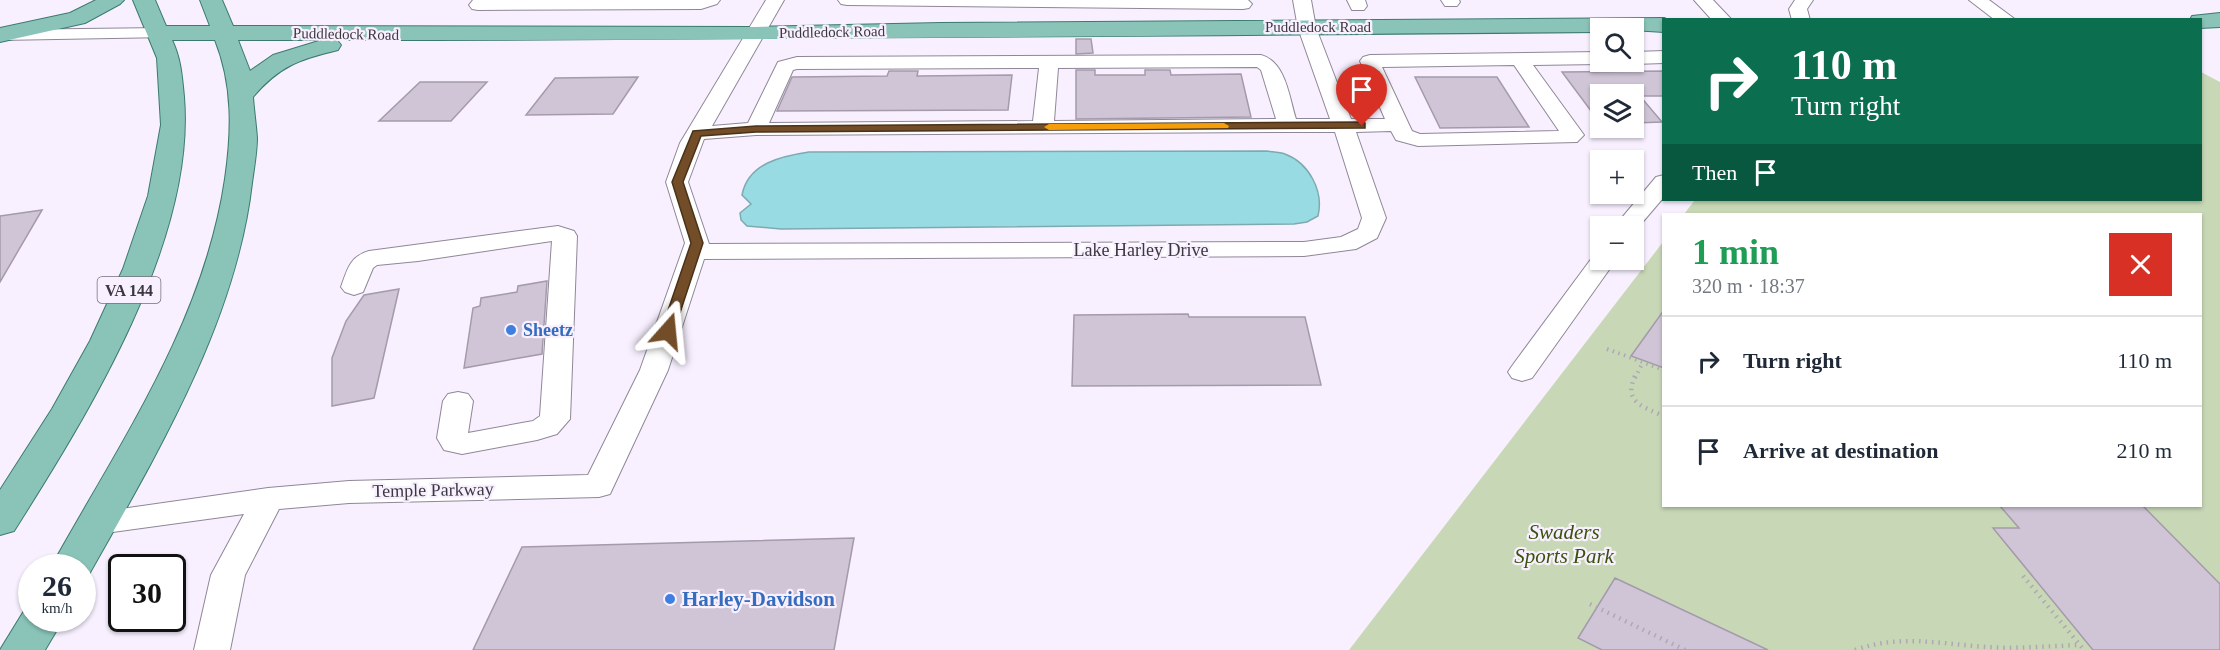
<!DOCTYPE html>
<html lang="en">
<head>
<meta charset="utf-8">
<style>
	body { margin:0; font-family:Georgia,serif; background:#f6f6f7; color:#1f2937; height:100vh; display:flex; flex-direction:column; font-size:22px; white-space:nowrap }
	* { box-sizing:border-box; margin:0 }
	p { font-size:20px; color:#747a83 }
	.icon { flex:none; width:33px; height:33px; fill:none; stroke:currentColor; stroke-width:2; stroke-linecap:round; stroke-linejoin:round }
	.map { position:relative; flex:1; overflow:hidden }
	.panel { position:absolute; left:1662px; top:213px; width:540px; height:294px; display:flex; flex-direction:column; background:#fff; border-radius:0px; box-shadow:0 2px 4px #0004 }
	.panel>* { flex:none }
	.guide { position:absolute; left:1662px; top:18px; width:540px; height:183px; border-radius:0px; box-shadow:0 2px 4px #0004; background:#0b6e4f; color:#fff; overflow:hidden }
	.fabs { position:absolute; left:1590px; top:18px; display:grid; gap:12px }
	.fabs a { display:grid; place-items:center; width:54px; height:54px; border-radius:0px; background:#fff; box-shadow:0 2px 4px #0004; font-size:30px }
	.speed { position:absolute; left:18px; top:554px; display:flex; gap:12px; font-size:30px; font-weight:700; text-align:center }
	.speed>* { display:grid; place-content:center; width:78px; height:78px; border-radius:50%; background:#fff; box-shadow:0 2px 4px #0004; line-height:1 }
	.speed small { font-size:15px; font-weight:400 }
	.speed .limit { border:3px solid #111; border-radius:9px; background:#fff; color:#111 }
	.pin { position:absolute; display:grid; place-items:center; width:51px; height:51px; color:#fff; margin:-62px -26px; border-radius:50% 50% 50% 0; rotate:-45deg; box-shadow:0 0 6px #0007 }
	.pin .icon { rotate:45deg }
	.me { position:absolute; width:66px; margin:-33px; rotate:18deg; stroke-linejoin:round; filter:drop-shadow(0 0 4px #0008) }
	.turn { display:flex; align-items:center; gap:21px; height:126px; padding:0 30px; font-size:27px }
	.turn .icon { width:78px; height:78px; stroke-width:2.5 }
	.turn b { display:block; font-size:42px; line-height:51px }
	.then { display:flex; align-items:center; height:57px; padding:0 30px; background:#0003; gap:12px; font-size:22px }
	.round { display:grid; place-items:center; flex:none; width:63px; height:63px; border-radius:0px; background:#f6f6f7 }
	.head { display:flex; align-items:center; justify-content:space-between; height:102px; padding:0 30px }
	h1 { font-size:36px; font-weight:700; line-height:45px; color:#1e9e55 }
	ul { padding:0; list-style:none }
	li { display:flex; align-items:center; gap:18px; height:90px; padding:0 30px; border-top:2px solid #e0e1e3 }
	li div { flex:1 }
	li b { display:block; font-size:22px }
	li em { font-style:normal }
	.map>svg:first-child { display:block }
</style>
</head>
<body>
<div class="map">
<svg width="2220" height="650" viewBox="0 0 2220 650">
	<rect width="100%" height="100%" fill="#f8f0ff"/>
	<path fill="#c8d8b6" d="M2201,72l19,10v568h-871l314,-408 1,264h536v-292h-516l11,-14h505z"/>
	<path fill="#99dbe2" stroke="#7daab1" stroke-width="1.5" d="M1266,151c6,1 13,1 19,3 24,9 39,37 33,62l-11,6 -13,2 -513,5 -34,-3 -6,-6 -1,-7 11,-9 -9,-9c6,-32 40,-39 67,-43z"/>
	<path fill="#cfc5d6" stroke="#a49aab" stroke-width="1.5" d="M1076,39h15l2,14 -17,1z
		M1076,70h19v5h50v-5h25l1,5 70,-1 10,43 -175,2z
		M889,71h29l-1,5 95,-1 -4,35 -231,1 15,-34 95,-1z
		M1664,71v25h-24l22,26 -28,1v-29h-34v29l-38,-51z
		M638,77l-25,37 -87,1 29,-37z
		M1415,77h82l32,50 -89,1z
		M420,82h67l-36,39h-72z
		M42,210l-42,72v-66z
		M547,281l-5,73 -78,14 9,-60 7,-2 1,-8 36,-6 1,-6z
		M399,289l-25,109 -42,8v-48l14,-37 18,-26z
		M1664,310v58l-33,-12z
		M1188,314l1,3h116l16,68 -249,1 2,-71z
		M2000,506h143l77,78v66h-127l-100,-122h26z
		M854,538l-20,112h-361l49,-103z
		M1615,578l153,72h-166l-24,-12z"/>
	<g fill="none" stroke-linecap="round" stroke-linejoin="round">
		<g stroke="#8f8797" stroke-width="2">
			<path id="minor" d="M473,0h247l-3,4 -16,5 -223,1 -6,-1 -3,-4z
				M766,0h18l-72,126 36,-3 30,-61 19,-5 464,-2c25,7 28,42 35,64h34l-32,-91 -5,-28h18l5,28 35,91h34l-25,-58 3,-4 7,-2 230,-3v10h7l-7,2 -67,1 51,70 -7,7 -159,4 -22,-6 -5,-9 -35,1 30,86 -9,20 -21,11 -52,7 -600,3 -36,111 -58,124 -11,3 -250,6 -70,6 -34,66 -15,75h-36l17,-75 33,-61 -146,20 -12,-4 -4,-8 4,-8 182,-26 81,-7 239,-6 52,-105 45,-127 -19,-61 14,-39zM1514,65l45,66 -139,3 -8,-3 -30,-64zM1257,67l4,3 15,49 -222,2 4,-53zM1039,68l-6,53 -264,2 24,-53 4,-1zM1289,132h46l27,86 -4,11 -17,8 -37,5 -595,2 -21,-62 16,-43 52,-4z
				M838,0h410l4,4 -3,4 -6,1 -396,-4 -6,-1z
				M1347,0h18l2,6 -3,4h-12z
				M1441,0h18l1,2 -3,4h-12z
				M1694,0h19l19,20h-20z
				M1795,0h18l-6,9 3,11h-18l-3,-11z
				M1969,0h20l27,20h-21z
				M163,28l6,1 3,4 -3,4 -169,3v-10z
				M1664,51v12l-30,1 -7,-2h7v-10z
				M1664,175v22l-29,34 -1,1v-6h-19l41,-49z
				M558,226l16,5 3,5 -7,183 -13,15 -20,6 -75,14 -18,-4 -7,-12 6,-37 5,-7 10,-2 10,2 5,7 -5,32 65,-12 7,-5 12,-175 -134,20 -41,4 -4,3 -10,24 -9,3 -9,-3 -4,-5c6,-17 9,-31 28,-36z
				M1600,253v7h16l-84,118 -10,3 -10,-3 -4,-6 4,-6 82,-111z"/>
		</g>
		<g stroke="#3c7a6e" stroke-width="2">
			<path id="major" d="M96,0h28l-4,4 -35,19 -85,19v-14l70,-15z
				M133,0h22l11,26h44l-10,-26h22l11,26 522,1 186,-4 723,-5 4,2h-4v12l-64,-4v4c-421,3 -842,9 -1263,8l4,5 -3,5c-38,9 -59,16 -85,47 1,14 3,27 4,41 0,14 -3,30 -5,45 -16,140 -97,274 -165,395l-5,1v-12h-31c69,-124 153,-245 174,-388 7,-48 8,-94 -10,-139h-43c9,19 10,36 12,57 12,143 -96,317 -170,434l-14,4v-45l52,-81 38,-68 33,-72 25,-73 13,-71 -4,-67zM238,40h84l-49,15 -23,16z
				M2220,13v14l-20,1v-8h-10l2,-4z
				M32,604v14h32l-19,32h-45l27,-44z"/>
		</g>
		<path stroke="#afa8b4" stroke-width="4" stroke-dasharray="1.5 4.5" stroke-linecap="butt" d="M1607,349l57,21
			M1635,378l8,-16"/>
		<path stroke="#afa8b4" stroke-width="4.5" stroke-dasharray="1.5 5" stroke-linecap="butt" d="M1635,376c-12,27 8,30 28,40
			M2023,576l61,74
			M1590,604l95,46
			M1855,650c45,-16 86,-6 132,-3 30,2 61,-1 92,-2"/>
		<use href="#minor" fill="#fff" fill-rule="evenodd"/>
		<use href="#major" fill="#8ac4b8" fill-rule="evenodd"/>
	</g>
	<path fill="#724d28" stroke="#4a321a" stroke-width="1.5" d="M1362,122l3,1v5l-609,4 -55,4 -18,46 20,61 -29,88 -6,4 -7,-4 30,-88 -19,-61 21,-51 63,-5z"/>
	<path fill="#f59e0b" d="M1224,123l5,3 -1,2 -179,2 -5,-3 5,-3z"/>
	<g fill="#3f7fe0" stroke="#f8f0ff" stroke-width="2">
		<circle cx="511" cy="330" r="6"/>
		<circle cx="670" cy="599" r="6"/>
	</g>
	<g text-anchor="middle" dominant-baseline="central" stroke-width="4.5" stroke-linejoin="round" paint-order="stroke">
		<g font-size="15" fill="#3c383f" stroke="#f8f0ff">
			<text x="1318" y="27">Puddledock Road</text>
			<text transform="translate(832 32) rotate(-1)">Puddledock Road</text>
			<text transform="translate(346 34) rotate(1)">Puddledock Road</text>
		</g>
		<rect fill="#f8f0ff" stroke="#746f79" stroke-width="1.5" x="97.5" y="277" width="63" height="26" rx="4.5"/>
		<g font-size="16" font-weight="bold" fill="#3c383f">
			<text x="129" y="290">VA 144</text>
		</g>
		<g font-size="18" fill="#3c383f" stroke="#f8f0ff">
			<text x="1141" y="250">Lake Harley Drive</text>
			<text transform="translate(433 490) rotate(-1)">Temple Parkway</text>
		</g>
		<g font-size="18" font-weight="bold" fill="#366cbe" stroke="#f8f0ff" text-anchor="start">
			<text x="523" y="330">Sheetz</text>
		</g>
		<g font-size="21" font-style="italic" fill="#39520c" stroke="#f8f0ff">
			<text x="1564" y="532">Swaders<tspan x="1564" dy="24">Sports Park</tspan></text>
		</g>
		<g font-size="21" font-weight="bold" fill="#366cbe" stroke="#f8f0ff" text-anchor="start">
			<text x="682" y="599">Harley-Davidson</text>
		</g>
	</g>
</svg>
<div class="fabs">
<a><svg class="icon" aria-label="search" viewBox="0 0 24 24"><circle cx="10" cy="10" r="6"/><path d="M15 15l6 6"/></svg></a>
<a><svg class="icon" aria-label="layers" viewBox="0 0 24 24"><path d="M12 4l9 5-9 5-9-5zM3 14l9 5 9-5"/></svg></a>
<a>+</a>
<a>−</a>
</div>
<div class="speed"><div>26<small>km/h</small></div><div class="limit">30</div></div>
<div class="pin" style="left:1362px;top:126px;background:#d93025"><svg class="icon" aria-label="arrive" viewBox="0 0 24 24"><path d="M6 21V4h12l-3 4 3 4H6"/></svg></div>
<svg class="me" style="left:668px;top:331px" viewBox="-20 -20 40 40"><path d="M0-17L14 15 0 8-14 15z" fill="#724d28" stroke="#fff" stroke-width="4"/></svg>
<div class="guide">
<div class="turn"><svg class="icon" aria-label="right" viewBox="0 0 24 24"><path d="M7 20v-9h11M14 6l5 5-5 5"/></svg><div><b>110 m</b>Turn right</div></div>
<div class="then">Then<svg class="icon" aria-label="arrive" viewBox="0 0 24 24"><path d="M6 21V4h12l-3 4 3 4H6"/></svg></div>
</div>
<section class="panel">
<div class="head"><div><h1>1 min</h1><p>320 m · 18:37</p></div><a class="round" style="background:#d93025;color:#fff"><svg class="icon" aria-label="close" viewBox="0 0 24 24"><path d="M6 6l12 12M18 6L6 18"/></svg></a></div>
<ul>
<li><svg class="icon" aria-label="right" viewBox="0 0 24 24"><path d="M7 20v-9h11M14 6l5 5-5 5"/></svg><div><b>Turn right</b></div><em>110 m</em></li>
<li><svg class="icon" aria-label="arrive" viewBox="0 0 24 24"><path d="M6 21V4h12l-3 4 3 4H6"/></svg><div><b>Arrive at destination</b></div><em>210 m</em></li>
</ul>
</section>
</div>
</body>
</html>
